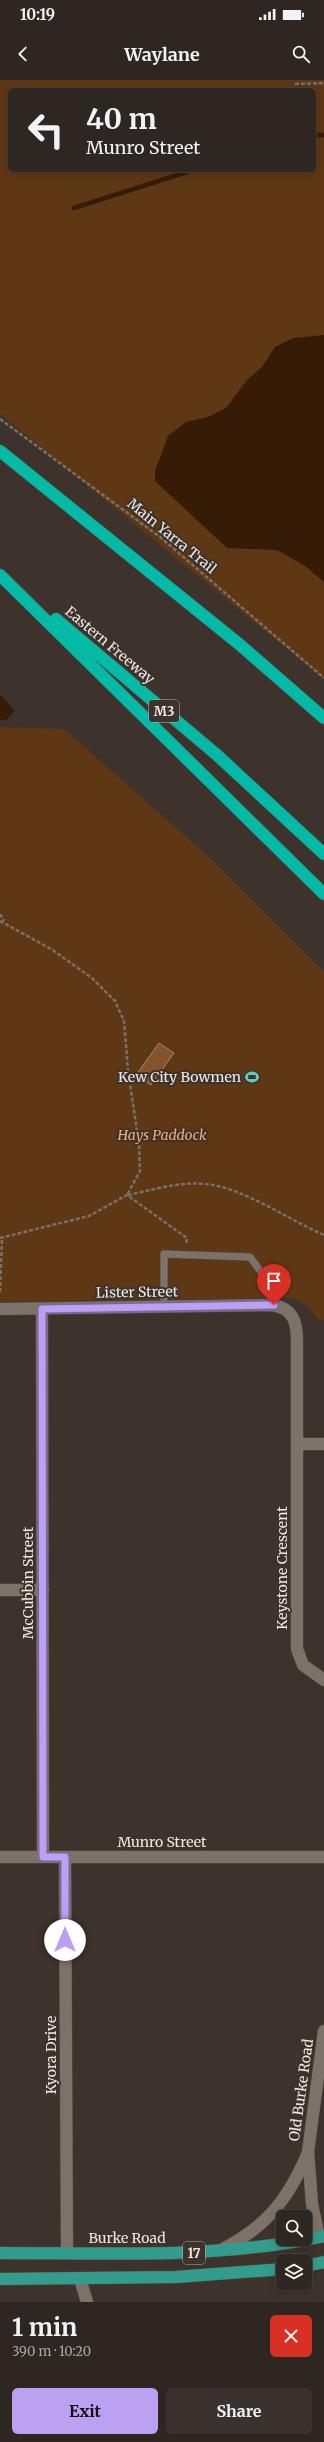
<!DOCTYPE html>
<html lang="en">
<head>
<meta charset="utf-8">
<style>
	body { margin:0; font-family:Merriweather,serif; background:#3a322e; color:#f1f3f6; height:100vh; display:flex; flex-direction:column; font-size:15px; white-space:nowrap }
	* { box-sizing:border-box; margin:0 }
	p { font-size:13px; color:#a7a5a5 }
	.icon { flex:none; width:22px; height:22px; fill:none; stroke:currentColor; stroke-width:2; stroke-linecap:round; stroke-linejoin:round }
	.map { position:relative; height:2222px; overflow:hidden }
	.details { display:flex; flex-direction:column; background:#2e2621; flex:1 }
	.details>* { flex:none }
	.top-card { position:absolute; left:8px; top:8px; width:308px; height:84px; border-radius:6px; box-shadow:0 2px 10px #0003,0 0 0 1px #49433f; background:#2e2621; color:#f1f3f6; overflow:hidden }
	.controls { position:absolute; left:276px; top:2130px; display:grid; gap:8px }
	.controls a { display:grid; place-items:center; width:36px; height:36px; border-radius:6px; background:#2e2621; box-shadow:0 2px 10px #0003,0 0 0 1px #49433f; font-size:20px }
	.pin { position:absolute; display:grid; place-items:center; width:34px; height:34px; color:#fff; margin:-41px -17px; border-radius:50% 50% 50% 0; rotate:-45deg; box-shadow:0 0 4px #0007 }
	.pin .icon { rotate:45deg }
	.me { position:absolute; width:44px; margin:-22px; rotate:0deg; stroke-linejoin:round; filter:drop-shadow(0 0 3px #0008) }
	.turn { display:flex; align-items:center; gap:14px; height:84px; padding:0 12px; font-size:18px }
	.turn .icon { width:52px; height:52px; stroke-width:2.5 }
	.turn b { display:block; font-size:28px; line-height:34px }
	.round { display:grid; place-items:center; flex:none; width:42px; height:42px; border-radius:6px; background:#3a322e }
	.summary { display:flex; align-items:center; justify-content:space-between; height:68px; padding:0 12px }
	h1 { font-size:24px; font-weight:700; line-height:30px }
	.primary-button { display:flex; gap:8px; margin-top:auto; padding:8px 12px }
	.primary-button a { flex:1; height:46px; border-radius:6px; background:#bca0f2; color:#111; font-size:16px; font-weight:700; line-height:46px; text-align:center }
	.primary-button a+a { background:#3a322e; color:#f1f3f6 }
	.status { display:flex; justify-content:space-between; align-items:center; height:28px; padding:0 20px; background:#2e2621; direction:ltr }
	.status svg { height:11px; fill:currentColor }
	header { display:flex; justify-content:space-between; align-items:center; height:52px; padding:0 12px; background:#2e2621; font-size:18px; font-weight:700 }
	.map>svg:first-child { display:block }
</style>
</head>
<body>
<div class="status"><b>10:19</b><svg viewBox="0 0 49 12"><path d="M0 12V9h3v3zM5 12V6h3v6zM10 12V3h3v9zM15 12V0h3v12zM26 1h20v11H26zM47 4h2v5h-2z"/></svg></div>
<header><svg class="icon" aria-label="back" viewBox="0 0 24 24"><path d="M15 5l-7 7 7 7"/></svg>Waylane<svg class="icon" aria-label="search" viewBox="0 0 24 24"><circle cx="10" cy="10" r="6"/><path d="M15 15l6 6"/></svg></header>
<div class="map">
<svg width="324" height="2222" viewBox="0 0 324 2222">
	<rect width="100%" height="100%" fill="#3d332c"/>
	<path fill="#5e3715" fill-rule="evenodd" d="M0,0h324v599l-324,-265zM10,10h304v80h-304z
		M0,647l64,2 143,126 117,117v348h-6l-10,-14 -15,-8 -293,4z"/>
	<path fill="#361c06" d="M324,255v247l-19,-16 -28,-16 -50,-2 -72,-67v-10l13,-35 18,-14 22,-5 18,-9 21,-28 15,-13 13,-20 18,-9z
		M0,614l15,17 -9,9h-6z"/>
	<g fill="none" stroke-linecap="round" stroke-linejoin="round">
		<path stroke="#361c06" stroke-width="4.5" d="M314,55h10
			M74,128l119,-38"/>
	</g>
	<path fill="#86542a" stroke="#958981" d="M159,963l15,10 -23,32 -15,-10z"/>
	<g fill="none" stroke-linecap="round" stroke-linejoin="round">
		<g stroke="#59504a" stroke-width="8">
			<path id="lane" d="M164,1227v-53l86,3 18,24 5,24"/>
		</g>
		<g stroke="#59504a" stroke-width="13">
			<path id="street" d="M0,1229l273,-4c21,4 24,18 24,36v308l6,16 21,15
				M42,1229l1,548
				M297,1364h27
				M0,1510h43
				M0,1777h324
				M65,1777l2,396
				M319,2157l-7,-33 -4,-52 16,-121
				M221,2170c45,-23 66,-49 86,-95
				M80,2199l7,23"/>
		</g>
		<g stroke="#59504a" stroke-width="13">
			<path id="primary" d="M0,2173c108,0 218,6 324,-17
				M305,2186l19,-4
				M0,2199l176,-2 107,-8"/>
		</g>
		<g stroke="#59504a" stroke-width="13">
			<path id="highway" d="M0,371l239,193 85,74
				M0,495l324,319
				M56,539l161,136 107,99"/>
		</g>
		<path stroke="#79706a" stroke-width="2.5" stroke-dasharray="4 2" stroke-linecap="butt" d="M295,4l29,-1
			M0,339l160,118 164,141
			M0,834l4,7
			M0,841l51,28 41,29 23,23 9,20 4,49 11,74 1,27 -13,24
			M128,1115c24,-5 53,-14 78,-11 38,4 83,36 118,51
			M0,1158l89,-22 38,-21 60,43 -1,7
			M0,1212l2,-54"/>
		<use href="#lane" stroke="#7d7269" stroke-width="7"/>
		<use href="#street" stroke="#7d7269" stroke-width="12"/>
		<use href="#primary" stroke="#339d8d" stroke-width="12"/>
		<use href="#highway" stroke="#02baa5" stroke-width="12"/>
	</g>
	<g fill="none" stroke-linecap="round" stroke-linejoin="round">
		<g stroke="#7a689d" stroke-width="10">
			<path id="route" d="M65,1860v-83h-22l-1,-548 232,-4"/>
		</g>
		<use href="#route" stroke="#bca0f2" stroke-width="7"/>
	</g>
	<defs>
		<g id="stadium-bare" transform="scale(1.08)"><path d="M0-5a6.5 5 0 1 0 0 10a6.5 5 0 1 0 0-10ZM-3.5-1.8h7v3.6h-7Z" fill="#5bcebb" stroke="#3d332c" stroke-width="2.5" paint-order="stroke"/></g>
	</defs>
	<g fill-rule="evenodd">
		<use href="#stadium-bare" x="252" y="997"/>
	</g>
	<g text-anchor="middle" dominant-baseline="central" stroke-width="4" stroke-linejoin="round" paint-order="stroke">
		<g fill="#3d332c" stroke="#b9b2ac" stroke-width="1">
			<rect x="149" y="620" width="30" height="22" rx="3"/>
			<rect x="183" y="2162" width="22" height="22" rx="3"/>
		</g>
		<g font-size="13" font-weight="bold" fill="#eee8e3">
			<text x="164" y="631">M3</text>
			<text x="194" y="2173">17</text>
		</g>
		<g font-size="14" fill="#eee8e3" stroke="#3d332c">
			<text transform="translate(172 456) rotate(39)">Main Yarra Trail</text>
			<text transform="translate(110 565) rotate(40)">Eastern Freeway</text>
			<text transform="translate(137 1212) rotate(-1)">Lister Street</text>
			<text transform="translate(282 1488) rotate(-90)">Keystone Crescent</text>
			<text transform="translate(28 1503) rotate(-90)">McCubbin Street</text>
			<text x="162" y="1762">Munro Street</text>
			<text transform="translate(51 1975) rotate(-90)">Kyora Drive</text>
			<text transform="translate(301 2010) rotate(-82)">Old Burke Road</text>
			<text x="127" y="2158">Burke Road</text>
		</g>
		<g font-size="14" fill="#eee8e3" stroke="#3d332c" text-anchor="end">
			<text x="241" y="997">Kew City Bowmen</text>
		</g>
		<g font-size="14" font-style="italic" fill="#f6ab6f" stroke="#3d332c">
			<text x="162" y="1055">Hays Paddock</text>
		</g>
	</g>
</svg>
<div class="controls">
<a><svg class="icon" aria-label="search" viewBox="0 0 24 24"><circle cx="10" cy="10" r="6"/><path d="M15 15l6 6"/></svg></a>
<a><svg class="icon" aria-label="layers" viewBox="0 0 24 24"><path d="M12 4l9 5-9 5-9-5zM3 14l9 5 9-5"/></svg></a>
</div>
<div class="pin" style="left:274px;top:1225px;background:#d93025"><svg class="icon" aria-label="arrive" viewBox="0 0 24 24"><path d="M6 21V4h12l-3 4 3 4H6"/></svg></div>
<svg class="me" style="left:65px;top:1860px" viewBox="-20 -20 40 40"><circle r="19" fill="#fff"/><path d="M0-13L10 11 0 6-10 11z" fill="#bca0f2"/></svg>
<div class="top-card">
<div class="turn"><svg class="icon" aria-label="left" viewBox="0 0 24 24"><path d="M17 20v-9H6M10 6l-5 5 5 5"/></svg><div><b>40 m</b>Munro Street</div></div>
</div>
</div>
<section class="details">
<div class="summary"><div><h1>1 min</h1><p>390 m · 10:20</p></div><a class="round" style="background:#d93025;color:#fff"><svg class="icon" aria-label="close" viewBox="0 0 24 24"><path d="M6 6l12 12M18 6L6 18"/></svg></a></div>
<div class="primary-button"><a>Exit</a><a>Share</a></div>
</section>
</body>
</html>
